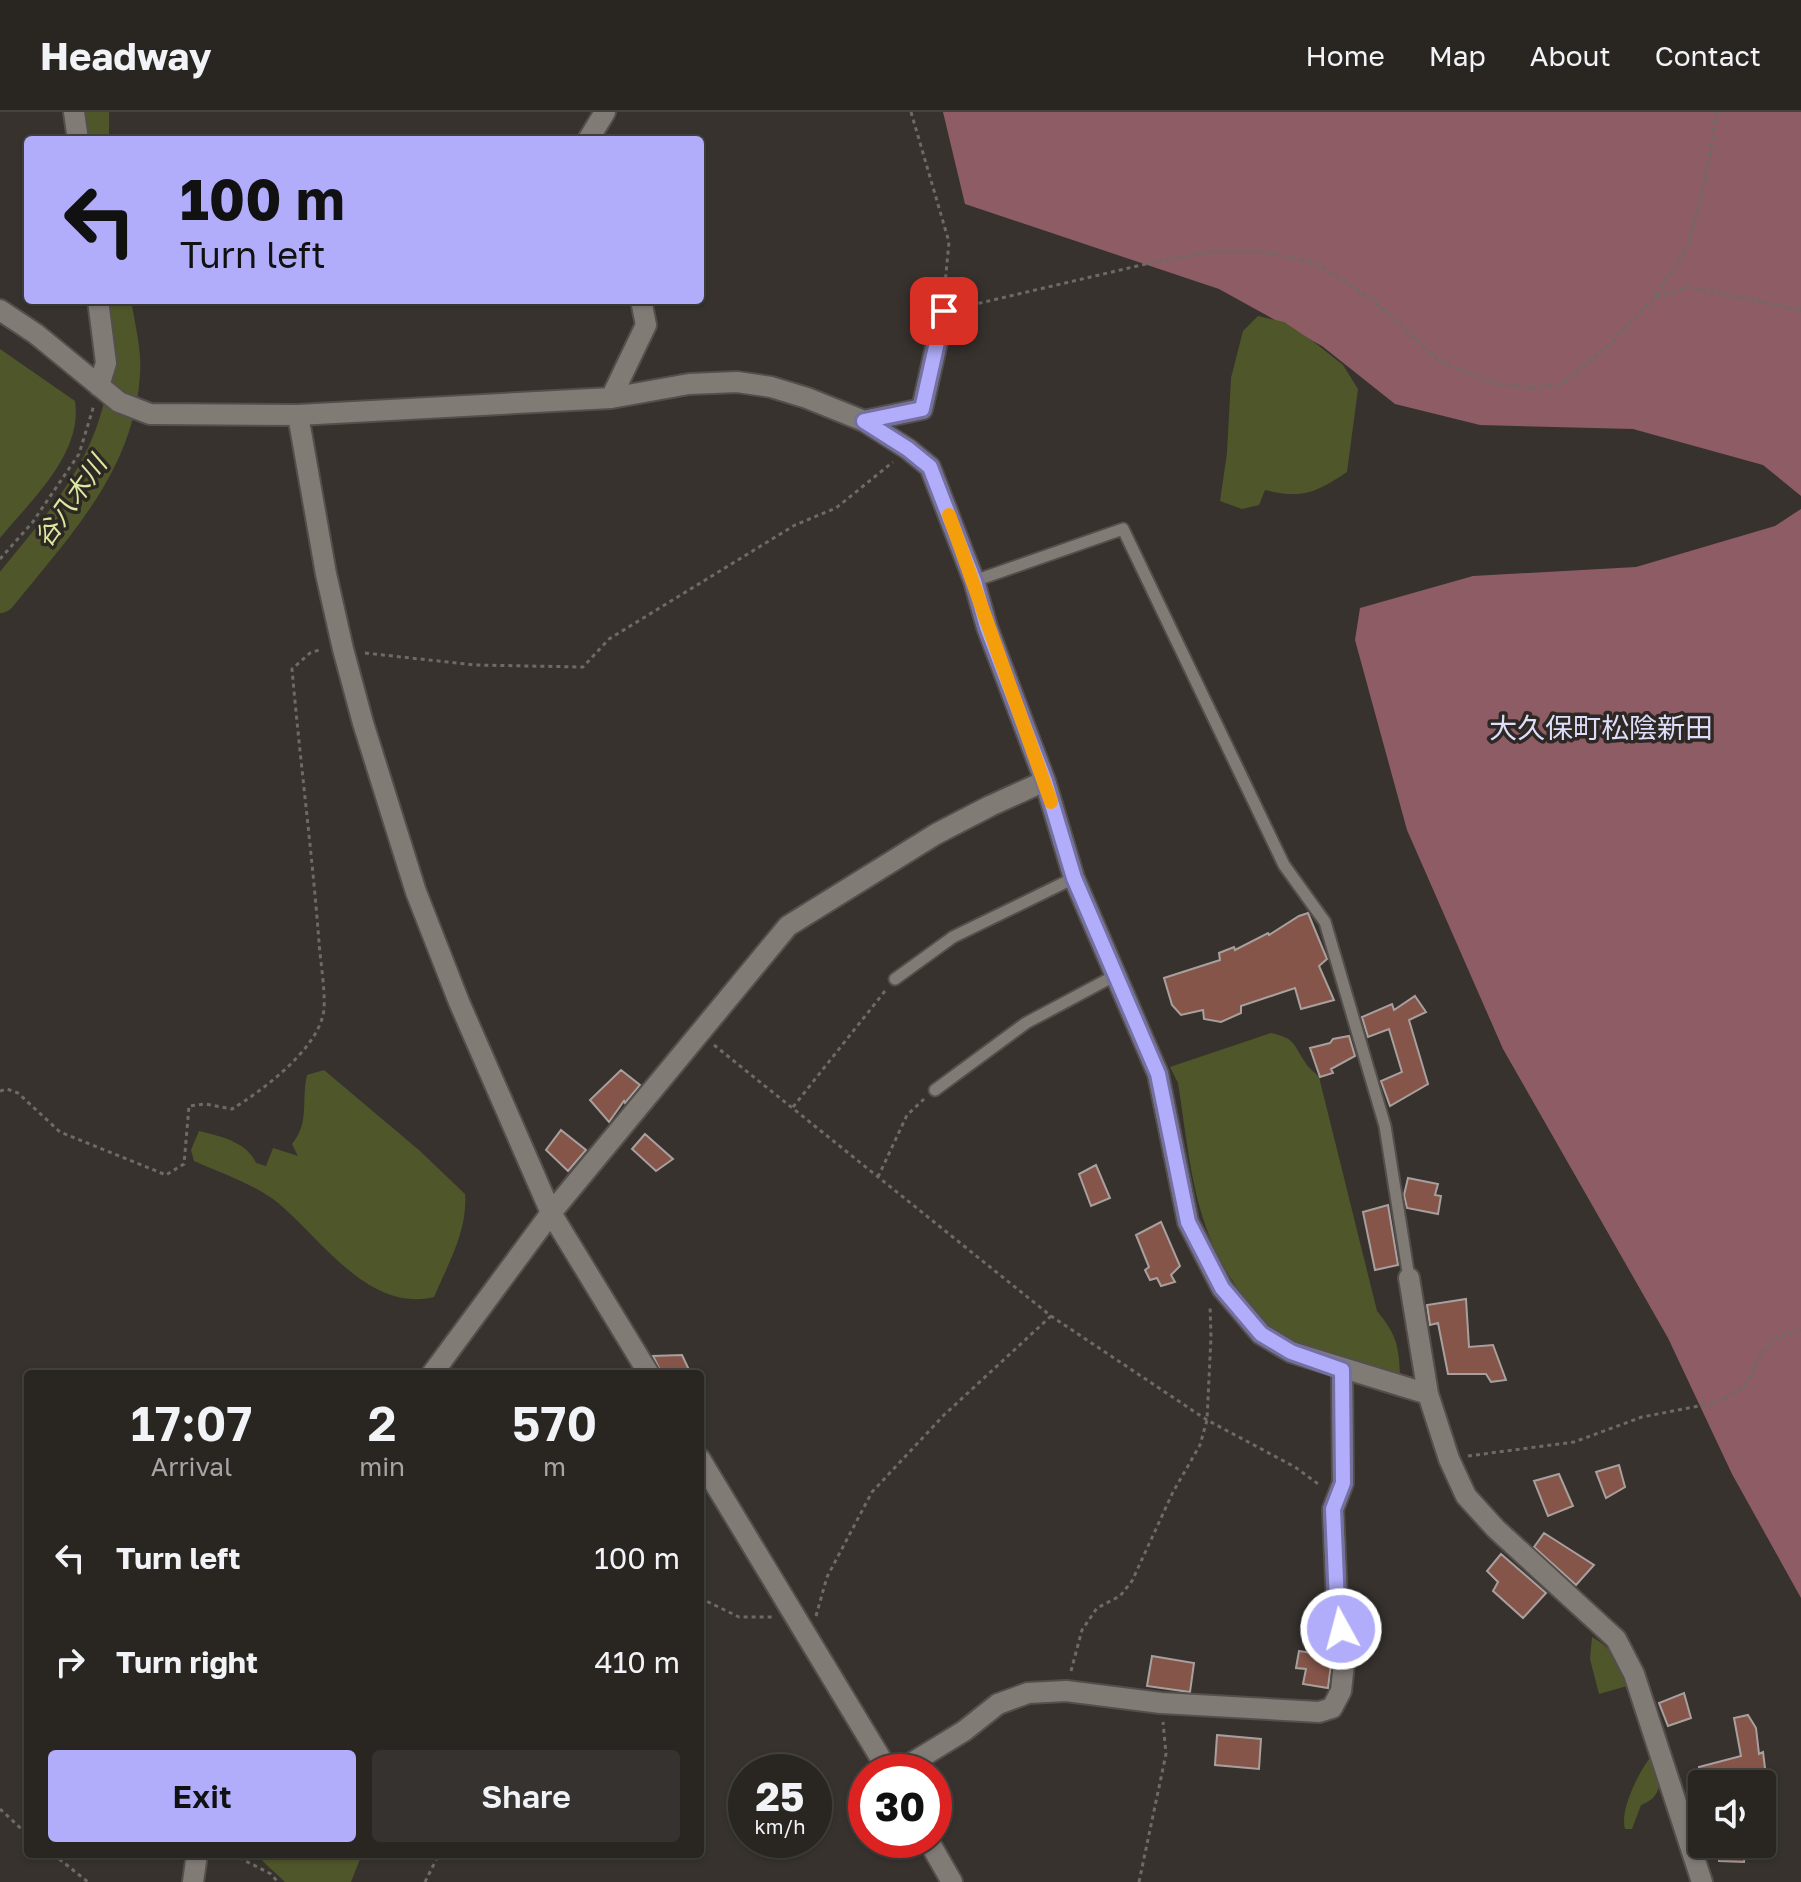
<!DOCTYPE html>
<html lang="en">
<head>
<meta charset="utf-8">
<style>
	body { margin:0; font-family:"Golos Text","Noto Sans JP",sans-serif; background:#35322f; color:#f1f3f6; height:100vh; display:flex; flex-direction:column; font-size:30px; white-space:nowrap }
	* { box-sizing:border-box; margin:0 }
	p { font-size:26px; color:#a5a5a5 }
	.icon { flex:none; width:44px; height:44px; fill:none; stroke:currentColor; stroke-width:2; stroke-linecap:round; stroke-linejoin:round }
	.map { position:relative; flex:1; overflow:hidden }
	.details { position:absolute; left:24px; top:1258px; width:680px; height:488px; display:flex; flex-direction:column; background:#292622; border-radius:8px; box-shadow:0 2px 6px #0004,0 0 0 2px #454340 }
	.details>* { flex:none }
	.guide { position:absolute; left:24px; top:24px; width:680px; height:168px; border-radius:8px; box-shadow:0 2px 6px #0004,0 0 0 2px #454340; background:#b1adfa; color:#111; overflow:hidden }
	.controls { position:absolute; left:1688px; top:1658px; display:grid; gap:16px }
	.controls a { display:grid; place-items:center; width:88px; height:88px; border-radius:8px; background:#292622; box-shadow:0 2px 6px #0004,0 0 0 2px #454340; font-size:40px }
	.speed { position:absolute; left:728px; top:1642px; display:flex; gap:16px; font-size:40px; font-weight:700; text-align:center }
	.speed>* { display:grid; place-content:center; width:104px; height:104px; border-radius:50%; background:#292622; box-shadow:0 2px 6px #0004,0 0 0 2px #454340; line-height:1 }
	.speed small { font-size:20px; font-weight:400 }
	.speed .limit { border:12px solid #d22; background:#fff; color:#111 }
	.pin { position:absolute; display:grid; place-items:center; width:68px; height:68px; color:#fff; margin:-34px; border-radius:16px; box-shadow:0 4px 12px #0006 }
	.me { position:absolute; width:88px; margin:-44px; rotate:353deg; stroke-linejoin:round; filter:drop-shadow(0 0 6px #0008) }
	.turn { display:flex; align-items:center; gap:28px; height:168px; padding:0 24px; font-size:36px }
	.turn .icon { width:104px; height:104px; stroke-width:2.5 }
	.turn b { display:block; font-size:56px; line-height:68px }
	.eta { display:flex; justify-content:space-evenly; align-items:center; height:136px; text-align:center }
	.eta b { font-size:48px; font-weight:600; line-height:56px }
	.cta { display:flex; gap:16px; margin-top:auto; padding:16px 24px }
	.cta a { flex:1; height:92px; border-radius:8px; background:#b1adfa; color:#111; font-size:32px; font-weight:600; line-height:92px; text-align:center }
	.cta a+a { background:#35322f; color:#f1f3f6 }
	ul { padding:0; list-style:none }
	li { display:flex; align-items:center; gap:24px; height:104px; padding:0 24px }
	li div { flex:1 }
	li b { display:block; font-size:30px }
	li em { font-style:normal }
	header { display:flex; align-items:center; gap:48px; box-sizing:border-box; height:112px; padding:0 40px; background:#292622; border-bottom:2px solid #454340 }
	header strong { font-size:38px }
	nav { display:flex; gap:44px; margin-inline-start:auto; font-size:28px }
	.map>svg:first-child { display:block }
</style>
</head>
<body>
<header>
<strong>Headway</strong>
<nav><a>Home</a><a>Map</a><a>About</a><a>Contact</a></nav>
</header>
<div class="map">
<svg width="1801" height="1770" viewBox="0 0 1801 1770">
	<rect width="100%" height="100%" fill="#37322e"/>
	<path fill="#8d5c64" d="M943,0h858v384l-38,-31 -130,-36 -153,-4 -85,-21 -73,-58 -103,-57 -254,-85z
		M1801,397v1089l-69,-124 -64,-136 -165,-289 -96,-219 -52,-190 5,-32 113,-32 163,-9 139,-41z"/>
	<path fill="#4f572a" d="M1258,204l26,6 30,20 29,23 15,24 -11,83c-32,21 -44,27 -82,18l-6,15 -17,4 -22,-8 7,-48 4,-75 12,-47z
		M0,237l75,52c8,53 -44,99 -75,137z
		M1271,921c25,6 21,10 34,29 3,6 10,10 14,15l58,234c19,23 22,34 23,64 -39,-11 -82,-19 -117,-39 -15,-7 -26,-21 -35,-34 -55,-68 -57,-137 -70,-219l-8,-16z
		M324,958l96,81 45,43c3,36 -17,70 -31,103 -66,16 -114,-60 -157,-95 -23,-18 -56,-29 -83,-41l-3,-11 8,-19c21,5 48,11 57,32l10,3 7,-18 25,8 -6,-12c18,-22 9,-42 15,-69z
		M1592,1525c21,11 27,28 35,49l-28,8 -9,-35z
		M1655,1640c5,20 12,44 -14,53l-9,24h-7c-6,-19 16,-63 30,-77z
		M255,1742h107l-11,28h-66z"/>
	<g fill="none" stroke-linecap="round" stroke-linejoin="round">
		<path stroke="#4f572a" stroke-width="32" d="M93,28v-28
			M0,485c53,-66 119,-133 124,-223 2,-24 -6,-51 -9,-74"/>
	</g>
	<path fill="#855549" stroke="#a8a09e" stroke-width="2" d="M1308,801l19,46 -8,7 15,34 -33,9 -6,-21 -54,18v7l-20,9 -17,-3 -1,-9 -22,5 -9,-10 -8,-27 56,-18 -1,-7 15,-6 1,3 33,-17 1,2 30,-19z
		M1415,884l11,16 -17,8 19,64 -38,22 -9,-25 21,-9 -13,-43 -21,8 -6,-20 30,-13 2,6z
		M1349,924l6,20 -24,13 2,4 -13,4 -10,-29 20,-5 3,-4z
		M621,958l19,15 -15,18 -1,-2 -15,21 -19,-22z
		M561,1018l25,20 -18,21 -22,-21z
		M645,1022l28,25 -17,12 -24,-22z
		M1096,1053l14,33 -19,8 -12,-32z
		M1408,1066l30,6 -3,11 6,1 -3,18 -31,-6 -3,-13z
		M1388,1093l10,60 -23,5 -12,-58z
		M1161,1110l19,44 -9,9 4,7 -14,4 -4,-8 -7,2 -5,-10 4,-3 -13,-32z
		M1466,1187l3,48 24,-2 13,35 -15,2 -5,-8h-38l-10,-51 -8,2 -3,-20z
		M682,1243l9,19h-29l-9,-18z
		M1619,1353l6,22 -19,11 -10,-26z
		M1559,1362l14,32 -25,10 -14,-35z
		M1544,1421l50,32 -18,20 -42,-38z
		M1501,1442l45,39 -23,25 -30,-27 5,-9 -11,-11z
		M1299,1539l33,5 -4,32 -25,-4 3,-15 -10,-1z
		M1152,1544l42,7 -4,29 -43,-6z
		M1684,1581l7,25 -23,8 -9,-23z
		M1748,1603l8,13 3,26 4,-2 4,32h-64l-4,-17 42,-11 -7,-38z
		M1217,1623l44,4 -2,30 -44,-4z
		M1775,1681l2,20 -15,7v-26z
		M1718,1732h28l-2,18 -25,-1z"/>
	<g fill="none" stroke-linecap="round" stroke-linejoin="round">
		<g stroke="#544f4c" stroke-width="15">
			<path id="service" d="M974,469l149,-52 161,336 41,57 60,204 24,152
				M895,867l58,-42 121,-59
				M935,978l91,-67 90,-48"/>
		</g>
		<g stroke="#544f4c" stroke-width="24">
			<path id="minor" d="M74,0l4,28
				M588,28l17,-28
				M98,188l8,63 -7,23
				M0,198l36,24 83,68 31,12 148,1 313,-17 78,-14 48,-2 34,5 36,11 57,23 44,28 22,18 44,114 13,46 58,154 29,97 84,196 30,148 34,66 39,46 30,18 137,42 21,65 17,37 30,33 120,110 18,35 68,208
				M611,286l35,-73 -5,-25
				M298,303l28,159 17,75 20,74 53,169 43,110 92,211 98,161
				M864,309l58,-12 22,-98
				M1409,1166l19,116
				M432,1262l119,-161 237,-287 148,-92 54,-28 55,-25
				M700,1347l189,313
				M897,1660l67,-41 34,-27 30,-11 38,-2 95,12 158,9 13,-4 9,-17 4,-37 -8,-51 -4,-94 10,-26 -1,-113
				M928,1728l24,42
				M193,1770l4,-28"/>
		</g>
		<path stroke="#6e6a66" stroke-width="3" stroke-dasharray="4 4" stroke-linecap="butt" d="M911,0l38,130 -5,52
			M1656,184l33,-9 112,23
			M963,195l183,-43 64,-12h54l50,10 59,38 68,62 52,21 43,5 26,-4 43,-35 51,-53 32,-50 17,-66 12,-68
			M0,447l32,-36 47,-69 15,-49
			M365,541l110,12 108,2 26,-28 186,-114 41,-17 57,-46
			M714,933l337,271 156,104 88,47 26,19
			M0,979l7,-2 11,4 42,39 106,43 18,-11 5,-58 17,-2 26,5c30,-18 83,-58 91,-94 4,-15 -3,-56 -4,-73 -7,-91 -19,-182 -27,-273l18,-16 12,-4
			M793,995l92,-116
			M878,1065l29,-62 17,-16
			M1468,1344l106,-14 68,-25 78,-15 25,-16 14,-29 18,-20 24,-7
			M700,1486l39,19h33
			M816,1504l11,-39 45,-85 72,-77 107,-99
			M1071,1559l11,-41 15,-22 23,-12 12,-15 41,-89 27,-47 7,-25 4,-83 -1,-32
			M0,1697l28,26
			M53,1742l35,28
			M232,1742l39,20 7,8
			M425,1770l14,-28
			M1139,1770l27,-128 -3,-32"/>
		<use href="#service" stroke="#817b76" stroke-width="11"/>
		<use href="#minor" stroke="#817b76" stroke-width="20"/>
	</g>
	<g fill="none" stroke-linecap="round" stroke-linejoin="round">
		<g stroke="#7370a2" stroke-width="20">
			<path id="route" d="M944,199l-22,98 -58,12 44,28 22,18 44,114 13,46 58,154 29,97 84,196 30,148 34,66 39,46 30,18 51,18 1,113 -10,26 4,94 4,26"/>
		</g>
		<use href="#route" stroke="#b1adfa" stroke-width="14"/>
		<path stroke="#f59e0b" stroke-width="14" d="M949,403l102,287"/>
	</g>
	<g text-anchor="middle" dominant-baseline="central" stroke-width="7" stroke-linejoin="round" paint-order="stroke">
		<g font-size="26" font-style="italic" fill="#dceaa0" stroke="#2d2824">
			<text transform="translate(70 389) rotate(-55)">谷八木川</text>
		</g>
		<g font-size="28" fill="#dedefb" stroke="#2d2824">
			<text x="1601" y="615">大久保町松陰新田</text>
		</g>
	</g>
</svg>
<div class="controls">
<a><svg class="icon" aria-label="sound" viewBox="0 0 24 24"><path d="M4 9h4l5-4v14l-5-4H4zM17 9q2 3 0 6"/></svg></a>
</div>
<div class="speed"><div>25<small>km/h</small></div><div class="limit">30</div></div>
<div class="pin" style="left:944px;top:199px;background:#d93025"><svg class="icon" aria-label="arrive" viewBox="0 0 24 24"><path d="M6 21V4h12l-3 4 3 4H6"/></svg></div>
<svg class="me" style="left:1341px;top:1517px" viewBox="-20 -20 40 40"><circle r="17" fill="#b1adfa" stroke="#fff" stroke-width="3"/><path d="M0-11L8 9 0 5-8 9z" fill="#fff"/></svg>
<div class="guide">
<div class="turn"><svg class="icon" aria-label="left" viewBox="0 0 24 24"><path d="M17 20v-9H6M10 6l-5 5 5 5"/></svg><div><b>100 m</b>Turn left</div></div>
</div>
<section class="details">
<div class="eta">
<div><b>17:07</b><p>Arrival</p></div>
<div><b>2</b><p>min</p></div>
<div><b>570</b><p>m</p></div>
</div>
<ul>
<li><svg class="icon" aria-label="left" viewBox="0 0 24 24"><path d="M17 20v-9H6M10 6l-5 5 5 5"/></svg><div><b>Turn left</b></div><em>100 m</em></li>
<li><svg class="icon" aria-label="right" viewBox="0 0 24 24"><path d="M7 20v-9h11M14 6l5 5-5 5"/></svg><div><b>Turn right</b></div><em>410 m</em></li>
</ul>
<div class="cta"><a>Exit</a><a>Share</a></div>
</section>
</div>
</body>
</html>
